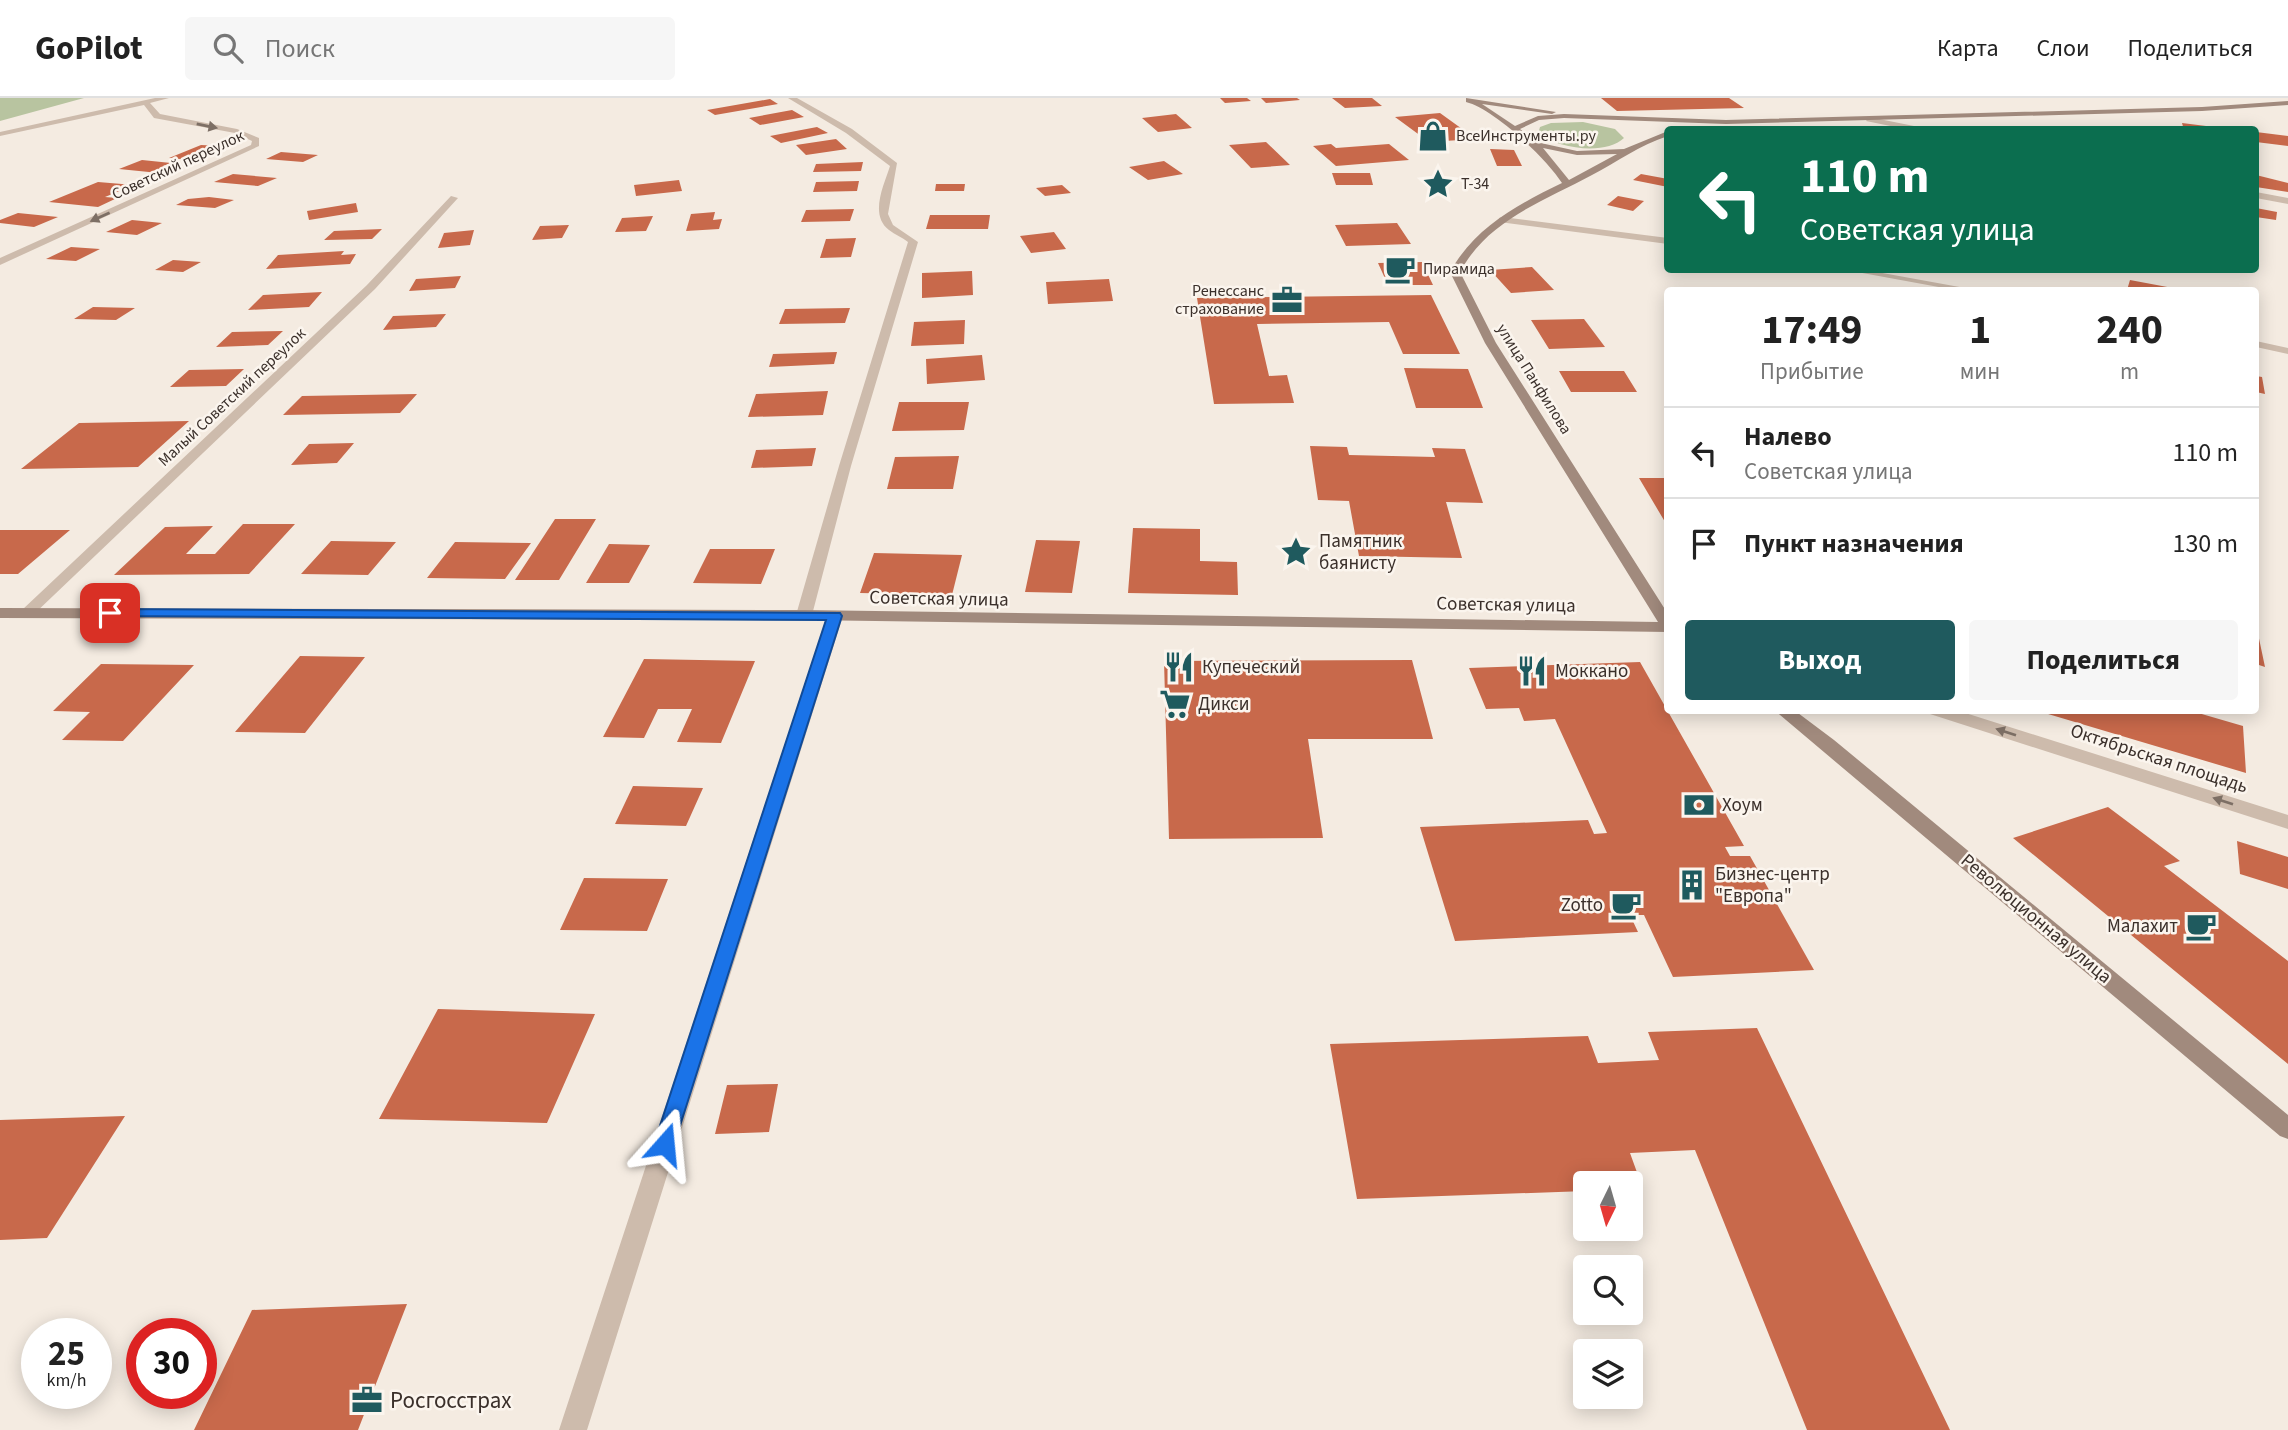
<!DOCTYPE html>
<html lang="ru">
<head>
<meta charset="utf-8">
<style>
	body { margin:0; font-family:"Source Sans 3",sans-serif; background:#f6f6f6; color:#222; height:100vh; display:flex; flex-direction:column; font-size:26px; white-space:nowrap }
	* { box-sizing:border-box; margin:0 }
	p { font-size:23px; color:#767676 }
	.icon { flex:none; width:38px; height:38px; fill:none; stroke:currentColor; stroke-width:2; stroke-linecap:round; stroke-linejoin:round }
	.map { position:relative; flex:1; overflow:hidden }
	.sheet { position:absolute; left:1664px; top:189px; width:595px; height:427px; display:flex; flex-direction:column; background:#fff; border-radius:7px; box-shadow:0 4px 18px #0003 }
	.sheet>* { flex:none }
	.top-card { position:absolute; left:1664px; top:28px; width:595px; height:147px; border-radius:7px; box-shadow:0 4px 18px #0003; background:#0b6e4f; color:#fff; overflow:hidden }
	.needle { width:46px; rotate:185deg }
	.buttons { position:absolute; left:1573px; top:1073px; display:grid; gap:14px }
	.buttons a { display:grid; place-items:center; width:70px; height:70px; border-radius:7px; background:#fff; box-shadow:0 4px 18px #0003; font-size:35px }
	.speed { position:absolute; left:21px; top:1220px; display:flex; gap:14px; font-size:35px; font-weight:700; text-align:center }
	.speed>* { display:grid; place-content:center; width:91px; height:91px; border-radius:50%; background:#fff; box-shadow:0 4px 18px #0003; line-height:1 }
	.speed small { font-size:18px; font-weight:400 }
	.speed .limit { border:10px solid #d22; background:#fff; color:#111 }
	.pin { position:absolute; display:grid; place-items:center; width:60px; height:60px; color:#fff; margin:-30px; border-radius:14px; box-shadow:0 4px 10px #0006 }
	.me { position:absolute; width:77px; margin:-38px; rotate:18deg; stroke-linejoin:round; filter:drop-shadow(0 0 5px #0008) }
	.turn { display:flex; align-items:center; gap:24px; height:147px; padding:0 21px; font-size:32px }
	.turn .icon { width:91px; height:91px; stroke-width:2.5 }
	.turn b { display:block; font-size:49px; line-height:60px }
	.eta { display:flex; justify-content:space-evenly; align-items:center; height:119px; text-align:center }
	.eta b { font-size:42px; font-weight:700; line-height:49px }
	.primary-button { display:flex; gap:14px; margin-top:auto; padding:14px 21px }
	.primary-button a { flex:1; height:80px; border-radius:7px; background:#1f5a5e; color:#fff; font-size:28px; font-weight:700; line-height:80px; text-align:center }
	.primary-button a+a { background:#f6f6f6; color:#222 }
	ul { padding:0; list-style:none }
	li { display:flex; align-items:center; gap:21px; height:91px; padding:0 21px; border-top:2px solid #e0e0e0 }
	li div { flex:1 }
	li b { display:block; font-size:26px }
	li em { font-style:normal }
	header { display:flex; align-items:center; gap:42px; box-sizing:border-box; height:98px; padding:0 35px; background:#fff; border-bottom:2px solid #e0e0e0 }
	header strong { font-size:33px }
	nav { display:flex; gap:38px; margin-inline-start:auto; font-size:24px }
	.search { width:490px; height:63px; background:#f6f6f6; display:flex; align-items:center; gap:18px; box-sizing:border-box; padding:0 24px; border-radius:7px; color:#767676; font-size:26px }
	.map>svg:first-child { display:block }
</style>
</head>
<body>
<header>
<strong>GoPilot</strong>
<div class="search"><svg class="icon" aria-label="search" viewBox="0 0 24 24"><circle cx="10" cy="10" r="6"/><path d="M15 15l6 6"/></svg>Поиск</div>
<nav><a>Карта</a><a>Слои</a><a>Поделиться</a></nav>
</header>
<div class="map">
<svg width="2288" height="1332" viewBox="0 0 2288 1332">
	<rect width="100%" height="100%" fill="#f4ebe1"/>
	<path fill="#b8c4a0" d="M0,0h84l-84,23z
		M1583,24l32,7 9,9c-19,18 -66,10 -86,-4l2,-7 11,-4z"/>
	<path fill="#c8694b" d="M1220,0h27l4,3 -26,2z
		M1261,0h36l3,2 -34,3z
		M1332,0h40l10,8 -37,2z
		M1601,0h128l15,10 -127,3z
		M770,1l8,5 -63,11 -8,-5z
		M792,12l12,7 -44,8 -11,-7z
		M1440,15l36,26 -47,3 -34,-25z
		M1176,16l16,14 -34,4 -16,-14z
		M2182,25l40,5 -1,2h-37z
		M817,29l11,6 -47,10 -11,-7z
		M2256,34l32,4v10l-32,-4z
		M836,41l11,10 -41,6 -10,-10z
		M1266,44l24,23 -39,3 -22,-23z
		M1331,46l5,4 53,-4 20,16 -73,6 -23,-20z
		M201,47l21,1 -31,14 -22,-2z
		M1490,51l24,1 8,16h-25z
		M281,54l37,3 -15,7 -37,-3z
		M142,62l29,3 -8,3 10,1 -14,6 -40,-4z
		M1164,63l19,13 -35,6 -19,-13z
		M863,64l-2,9 -48,1 3,-8z
		M1332,75h38l3,12h-37z
		M233,76l44,4 -19,8 -44,-4z
		M1641,76l27,5v8l-35,-7z
		M2256,77l32,8v9l-32,-5z
		M679,82l3,11 -46,5 -2,-11z
		M859,83l-2,10 -44,1 3,-10z
		M98,84l36,3 -29,12 12,1 -19,9 -49,-5z
		M936,86h29l-1,7h-29z
		M1062,87l9,8 -26,3 -9,-8z
		M1618,98l26,5 -11,10 -26,-6z
		M209,99l25,3 -19,8 -39,-3 12,-6z
		M356,105l2,9 -49,8 -2,-9z
		M2256,110l21,4 -1,8 -20,-3z
		M854,111l-4,12 -49,1 5,-12z
		M715,114l-2,8 9,-1 -3,10 -33,2 5,-17z
		M18,115l40,4 -24,10 -34,-4v-3z
		M930,117h60l-2,14h-62z
		M653,118l-7,15 -31,1 7,-14z
		M132,122l30,3 -25,12 -31,-3z
		M1397,125l14,21 -65,2 -11,-21z
		M569,127l-7,13 -30,2 8,-14z
		M382,131l-10,10 -48,1 10,-9z
		M474,132l-4,15 -32,3 6,-15z
		M1054,134l12,17 -35,4 -11,-17z
		M856,140l-5,19 -31,1 6,-19z
		M71,149l29,2 -24,12 -30,-2z
		M344,153l-3,4 15,-1 -6,10 -84,5 12,-14z
		M173,162l28,2 -18,10 -28,-2z
		M1422,164l11,23h-45l-10,-22z
		M1532,169l22,23 -43,3 -21,-23z
		M972,173l1,24 -51,3v-25z
		M461,178l-6,12 -46,3 7,-12z
		M1109,181l4,22 -65,3 -2,-22z
		M2130,182l48,9v1h-51z
		M322,194l-13,15 -61,3 15,-15z
		M1431,197l29,59h-57l-14,-32 -132,2 12,52 18,-1 7,28 -80,1 -17,-106z
		M93,209l42,1 -19,12 -42,-1z
		M850,210l-5,15 -66,1 6,-15z
		M446,216l-10,13 -53,3 10,-14z
		M1584,221l21,28 -56,2 -18,-29z
		M965,222l-1,24 -53,2 3,-24z
		M283,233l-15,14 -52,2 16,-15z
		M837,254l-3,12 -65,3 4,-13z
		M982,257l3,25 -58,4 -1,-25z
		M1404,270l64,1 15,39h-67z
		M244,271l-18,17 -56,1 19,-17z
		M1559,273h65l13,21h-66z
		M2256,278l6,1 3,17 -9,-2z
		M828,293l-5,24 -75,2 8,-23z
		M417,296l-17,19 -117,2 19,-19z
		M899,304h70l-5,28 -72,1z
		M189,323l-51,46 -117,2 58,-46z
		M354,345l-17,20 -46,2 18,-21z
		M1310,348l37,1 2,8 86,2 -3,-9 33,1 18,54 -37,-1 16,56 -103,-2 -10,-55 -31,-1z
		M816,350l-4,18 -61,2 5,-18z
		M959,358l-6,33h-66l8,-32z
		M1639,380h29v49z
		M555,421h41l-37,61h-44z
		M243,426h52l-46,50 -135,1 51,-48 48,-1 -27,28h29z
		M1133,430l67,1v32l37,1 1,33 -110,-2z
		M0,432h70l-52,44h-18z
		M1036,442l44,1 -8,52 -47,-1z
		M331,443l65,1 -28,33 -67,-1z
		M455,444l76,1 -26,36 -78,-1z
		M609,446l41,1 -21,38h-43z
		M710,451h65l-14,35 -68,-1z
		M874,455l88,2 -10,40 -92,-2z
		M2257,531l8,38 -9,-3z
		M300,558l65,1 -60,76 -70,-1z
		M644,561l111,2 -34,82 -44,-1 15,-33h-34l-14,29 -41,-1z
		M1412,562l21,79h-125l15,99 -154,1 -5,-178z
		M1640,564l104,184 -19,1 5,9h20l64,114 -141,7 -29,-62h-14l8,17 -183,9 -35,-114 168,-7 6,14 13,-1 -52,-114 -31,2 -5,-13 -33,1 -17,-41z
		M101,566l93,1 -71,76 -61,-1 28,-28 -37,-1z
		M2188,612l55,16 3,47 -208,-62z
		M633,688l70,2 -17,38 -71,-2z
		M2108,709l72,54 -16,5 124,95v103l-275,-226z
		M2237,743l51,16v32l-48,-15z
		M584,780l84,1 -21,52 -87,-1z
		M438,911l157,5 -48,109 -168,-4z
		M1757,930l193,402h-143l-112,-280 -65,3 13,36h-12v-6h-45v8l-229,8 -27,-155 258,-8 10,27 61,-3 -11,-28z
		M778,986l-9,48 -54,2 12,-49z
		M125,1018l-78,122 -47,2v-120z
		M407,1206l-49,126h-164l58,-120z"/>
	<g fill="none" stroke-linecap="round" stroke-linejoin="round">
		<path fill="#cdbbac" fill-rule="evenodd" d="M155,0h14l-19,5 10,11 77,15 22,9v8l-259,119v-7l251,-113 1,-4 -17,-8 -81,-15 -10,-13 -144,31v-4z
			M788,0h9l55,31 45,34 -9,51 5,11 25,17 -67,224 -39,149 -8,5 -8,-5 43,-149 69,-224c-6,-5 -13,-7 -19,-12 -20,-15 -5,-45 1,-64l-44,-33z
			M1869,19l55,11 4,2h-18l-44,-9z
			M2256,94l32,6v6l-32,-6z
			M451,98l7,2 -83,91 -343,327h-10l-3,-3 3,-3 345,-325z
			M1502,119l166,21v6l-169,-22v-4z
			M1846,172h20l110,20h-21z
			M2256,243l32,7v6l-32,-7z
			M835,513l8,5 -256,814h-28l268,-814z
			M1928,612h28l332,105v14l-358,-115z"/>
		<path fill="#a18a7d" fill-rule="evenodd" d="M1466,0l90,14 -4,2 -70,-10 33,22 23,-10 26,-2 162,6 476,-13 86,-6v4l-86,6 -476,13 -162,-6 -25,2 -19,9 16,13 41,9 47,-2 44,-18v5c-28,9 -51,26 -76,39 -50,27 -104,45 -132,97l36,71 172,271v18l-864,-12 -804,-2v-10l804,2 854,12 -173,-279 -35,-71c25,-45 67,-67 112,-89 -16,-25 -68,-74 -96,-81zM1543,50l34,7 40,-1 -48,26z
			M1774,612h20l40,30 454,375v24l-8,-3z"/>
	</g>
	<defs><path id="oneway-solid" d="M-6-.8H1V-3.2L6.5 0L1 3.2V.8H-6Z" transform="scale(1.75)"/></defs>
	<g fill="#7d6f65">
		<use href="#oneway-solid" transform="translate(207 28) rotate(11)"/>
		<use href="#oneway-solid" transform="translate(100 119) rotate(156)"/>
		<use href="#oneway-solid" transform="translate(2006 634) rotate(-162)"/>
		<use href="#oneway-solid" transform="translate(2223 703) rotate(-162)"/>
	</g>
	<path fill="#1a73e8" stroke="#114b97" stroke-width="2" d="M110,511l730,4 2,3 -170,535 -7,3 -7,-3 -4,-7 172,-524 -721,-4v-6z"/>
	<defs>
		<g id="shop-bare" transform="scale(2.415)"><path d="M-5-2.5h2.3a2.7 3.5 0 0 1 5.4 0H5L5.5 6h-11ZM-1.5-2.5h3a1.5 2.3 0 0 0-3 0Z" fill="#1f5a5e" stroke="#fbf5ee" stroke-width="2.5" paint-order="stroke"/></g>
		<g id="sight-bare" transform="scale(2.415)"><path d="M0-6L1.8-2.2L6-1.7L2.9 1.2L3.7 5.4L0 3.3L-3.7 5.4L-2.9 1.2L-6-1.7L-1.8-2.2Z" fill="#1f5a5e" stroke="#fbf5ee" stroke-width="2.5" paint-order="stroke"/></g>
		<g id="cafe-bare" transform="scale(2.415)"><path d="M-5.5-4.5H6V0H3Q3 3.5 0 3.5H-2.5Q-5.5 3.5-5.5 0ZM3-3.2v2h1.7v-2ZM-6 4.5H4V6H-6Z" fill="#1f5a5e" stroke="#fbf5ee" stroke-width="2.5" paint-order="stroke"/></g>
		<g id="office-bare" transform="scale(2.415)"><path d="M-6-3h4V-5.5h4V-3h4V5H-6ZM-1-4.5V-3h2v-1.5ZM-6 0V1H6V0Z" fill="#1f5a5e" stroke="#fbf5ee" stroke-width="2.5" paint-order="stroke"/></g>
		<g id="restaurant-bare" transform="scale(2.415)"><path d="M-5-6h1v4h1v-4h1v4h1v-4h1v5L-1.5 .5V6h-2V.5L-5-1ZM5-6V6H3V1.5H1.5Q1.5-4 5-6Z" fill="#1f5a5e" stroke="#fbf5ee" stroke-width="2.5" paint-order="stroke"/></g>
		<g id="supermarket-bare" transform="scale(2.415)"><path d="M-6-5.5h2.5l.6 2H6L4.5 2H-2.5L-4.4-4H-6ZM-1.5 3.2a1.3 1.3 0 1 0 .1 0ZM3 3.2a1.3 1.3 0 1 0 .1 0Z" fill="#1f5a5e" stroke="#fbf5ee" stroke-width="2.5" paint-order="stroke"/></g>
		<g id="bank-bare" transform="scale(2.415)"><path d="M-6-4H6V4H-6ZM0-2.3a2.3 2.3 0 1 0 0 4.6a2.3 2.3 0 1 0 0-4.6Z" fill="#1f5a5e" stroke="#fbf5ee" stroke-width="2.5" paint-order="stroke"/></g>
		<g id="building-bare" transform="scale(2.415)"><path d="M-4-6H4V6H1V3H-1V6H-4ZM-2.5-4.3h1.7v1.8h-1.7ZM.8-4.3h1.7v1.8H.8ZM-2.5-1h1.7V.8h-1.7ZM.8-1h1.7V.8H.8Z" fill="#1f5a5e" stroke="#fbf5ee" stroke-width="2.5" paint-order="stroke"/></g>
	</defs>
	<g fill-rule="evenodd">
		<use href="#shop-bare" x="1433" y="38"/>
		<use href="#sight-bare" x="1438" y="86"/>
		<use href="#cafe-bare" x="1400" y="171"/>
		<use href="#office-bare" x="1287" y="202"/>
		<use href="#sight-bare" x="1296" y="454"/>
		<use href="#restaurant-bare" x="1179" y="569"/>
		<use href="#restaurant-bare" x="1532" y="573"/>
		<use href="#supermarket-bare" x="1175" y="606"/>
		<use href="#bank-bare" x="1699" y="707"/>
		<use href="#building-bare" x="1692" y="787"/>
		<use href="#cafe-bare" x="1626" y="807"/>
		<use href="#cafe-bare" x="2201" y="828"/>
		<use href="#office-bare" x="367" y="1302"/>
	</g>
	<g text-anchor="middle" dominant-baseline="central" stroke-width="5" stroke-linejoin="round" paint-order="stroke">
		<g font-size="16" fill="#3b302b" stroke="#fbf5ee" text-anchor="start">
			<text x="1456" y="38">ВсеИнструменты.ру</text>
			<text x="1461" y="86">Т-34</text>
			<text x="1423" y="171">Пирамида</text>
			<text x="1264" y="193" text-anchor="end">Ренессанс<tspan x="1264" dy="18">страхование</tspan></text>
		</g>
		<g font-size="16" fill="#3b302b" stroke="#fbf5ee">
			<text transform="translate(178 67) rotate(-25)">Советский переулок</text>
			<text transform="translate(1534 281) rotate(58)">улица Панфилова</text>
			<text transform="translate(232 299) rotate(-43)">Малый Советский переулок</text>
		</g>
		<g font-size="19" fill="#3b302b" stroke="#fbf5ee" text-anchor="start">
			<text x="1319" y="443">Памятник<tspan x="1319" dy="22">баянисту</tspan></text>
			<text x="1202" y="569">Купеческий</text>
			<text x="1555" y="573">Моккано</text>
			<text x="1198" y="606">Дикси</text>
			<text x="1722" y="707">Хоум</text>
			<text x="1715" y="776">Бизнес-центр<tspan x="1715" dy="22">"Европа"</tspan></text>
			<text x="1603" y="807" text-anchor="end">Zotto</text>
			<text x="2178" y="828" text-anchor="end">Малахит</text>
		</g>
		<g font-size="19" fill="#3b302b" stroke="#fbf5ee">
			<text transform="translate(939 501) rotate(1)">Советская улица</text>
			<text transform="translate(1506 507) rotate(1)">Советская улица</text>
			<text transform="translate(2159 661) rotate(18)">Октябрьская площадь</text>
			<text transform="translate(2036 821) rotate(40)">Революционная улица</text>
		</g>
		<g font-size="23" fill="#3b302b" stroke="#fbf5ee" text-anchor="start">
			<text x="390" y="1302">Росгосстрах</text>
		</g>
	</g>
</svg>
<div class="buttons">
<a><svg class="needle" viewBox="-14 -14 28 28"><path d="M0-13l5 13h-10z" fill="#e53935"/><path d="M0 13l5-13h-10z" fill="#767676"/></svg></a>
<a><svg class="icon" aria-label="search" viewBox="0 0 24 24"><circle cx="10" cy="10" r="6"/><path d="M15 15l6 6"/></svg></a>
<a><svg class="icon" aria-label="layers" viewBox="0 0 24 24"><path d="M12 4l9 5-9 5-9-5zM3 14l9 5 9-5"/></svg></a>
</div>
<div class="speed"><div>25<small>km/h</small></div><div class="limit">30</div></div>
<div class="pin" style="left:110px;top:515px;background:#d93025"><svg class="icon" aria-label="arrive" viewBox="0 0 24 24"><path d="M6 21V4h12l-3 4 3 4H6"/></svg></div>
<svg class="me" style="left:665px;top:1046px" viewBox="-20 -20 40 40"><path d="M0-17L14 15 0 8-14 15z" fill="#1a73e8" stroke="#fff" stroke-width="4"/></svg>
<div class="top-card">
<div class="turn"><svg class="icon" aria-label="left" viewBox="0 0 24 24"><path d="M17 20v-9H6M10 6l-5 5 5 5"/></svg><div><b>110 m</b>Советская улица</div></div>
</div>
<section class="sheet">
<div class="eta">
<div><b>17:49</b><p>Прибытие</p></div>
<div><b>1</b><p>мин</p></div>
<div><b>240</b><p>m</p></div>
</div>
<ul>
<li><svg class="icon" aria-label="left" viewBox="0 0 24 24"><path d="M17 20v-9H6M10 6l-5 5 5 5"/></svg><div><b>Налево</b><p>Советская улица</p></div><em>110 m</em></li>
<li><svg class="icon" aria-label="arrive" viewBox="0 0 24 24"><path d="M6 21V4h12l-3 4 3 4H6"/></svg><div><b>Пункт назначения</b></div><em>130 m</em></li>
</ul>
<div class="primary-button"><a>Выход</a><a>Поделиться</a></div>
</section>
</div>
</body>
</html>
